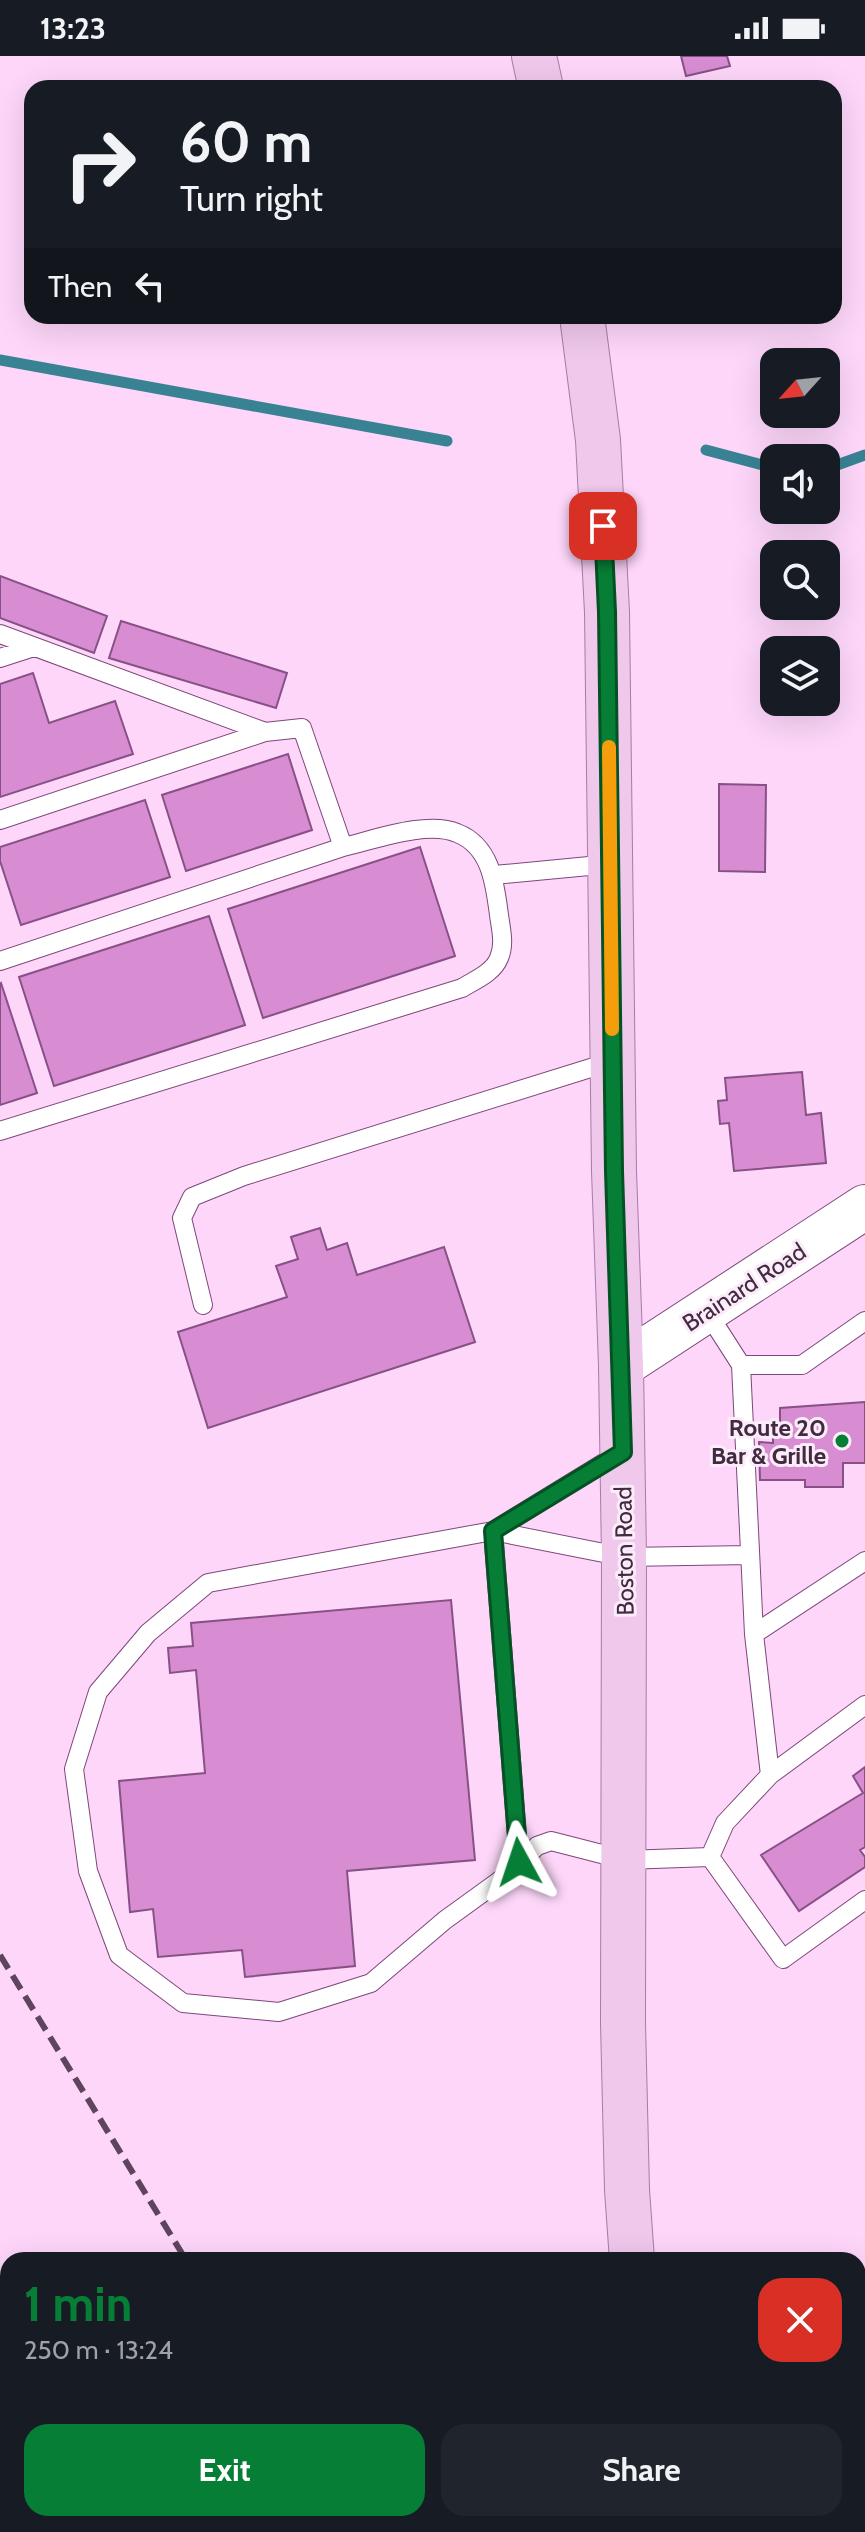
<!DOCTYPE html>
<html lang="en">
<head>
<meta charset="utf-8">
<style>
	body { margin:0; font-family:Cabin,sans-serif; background:#20242c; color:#f1f3f6; height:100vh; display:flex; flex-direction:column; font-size:30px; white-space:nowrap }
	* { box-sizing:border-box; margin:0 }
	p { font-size:26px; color:#9ea1a6 }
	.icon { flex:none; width:44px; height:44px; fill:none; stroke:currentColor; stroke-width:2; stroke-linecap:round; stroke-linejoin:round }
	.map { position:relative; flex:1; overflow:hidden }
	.side { position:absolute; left:0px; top:2196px; width:866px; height:280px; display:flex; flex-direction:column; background:#171b24; border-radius:24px 24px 0 0; box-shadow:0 8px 32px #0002 }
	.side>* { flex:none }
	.banner { position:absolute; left:24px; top:24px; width:818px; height:244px; border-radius:24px; box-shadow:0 8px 32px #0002; background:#171b24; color:#f1f3f6; overflow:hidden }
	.needle { width:52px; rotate:243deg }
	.buttons { position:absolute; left:760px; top:292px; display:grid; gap:16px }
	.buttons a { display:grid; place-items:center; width:80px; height:80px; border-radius:16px; background:#171b24; box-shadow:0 8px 32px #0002; font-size:40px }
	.pin { position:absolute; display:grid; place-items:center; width:68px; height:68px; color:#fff; margin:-34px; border-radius:16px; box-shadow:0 4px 12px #0006 }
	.me { position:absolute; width:88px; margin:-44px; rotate:355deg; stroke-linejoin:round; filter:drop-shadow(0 0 6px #0008) }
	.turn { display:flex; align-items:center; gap:28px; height:168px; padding:0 24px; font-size:36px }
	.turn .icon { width:104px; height:104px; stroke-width:2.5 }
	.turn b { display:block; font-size:56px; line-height:68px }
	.then { display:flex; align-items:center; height:76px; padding:0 24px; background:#0003; gap:16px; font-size:30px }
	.round { display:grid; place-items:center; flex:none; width:84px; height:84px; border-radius:24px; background:#20242c }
	.overview { display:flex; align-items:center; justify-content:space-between; height:136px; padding:0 24px }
	h1 { font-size:48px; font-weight:700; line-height:60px; color:#067e36 }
	.button { display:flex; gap:16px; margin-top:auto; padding:16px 24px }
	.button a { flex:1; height:92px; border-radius:24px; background:#067e36; color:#fff; font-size:32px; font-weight:700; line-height:92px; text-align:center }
	.button a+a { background:#20242c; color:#f1f3f6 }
	.status { display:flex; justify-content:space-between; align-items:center; height:56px; padding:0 40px; background:#171b24; direction:ltr }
	.status svg { height:22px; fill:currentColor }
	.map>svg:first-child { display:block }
</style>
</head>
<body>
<div class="status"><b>13:23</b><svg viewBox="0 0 49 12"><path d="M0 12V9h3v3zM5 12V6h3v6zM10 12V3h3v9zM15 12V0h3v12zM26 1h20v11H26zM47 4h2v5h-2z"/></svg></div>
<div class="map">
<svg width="865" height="2476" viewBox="0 0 865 2476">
	<rect width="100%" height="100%" fill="#fdd6f9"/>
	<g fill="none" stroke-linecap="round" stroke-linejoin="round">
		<path stroke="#388294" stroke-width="11" d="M0,304l447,81
			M706,394l68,18
			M826,413l39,-14"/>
	</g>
	<path fill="#d88dd3" stroke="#885185" stroke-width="2" d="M681,0h46l3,10 -44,10z
		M0,520l107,40 -13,37 -94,-35z
		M121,565l166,52 -11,35 -167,-50z
		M33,617l16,50 66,-22 18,53 -133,43v-113z
		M288,698l24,76 -126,41 -24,-76z
		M719,728l47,1 -1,87 -46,-1z
		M145,744l25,77 -149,48 -21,-64v-14z
		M420,791l35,109 -192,62 -35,-109z
		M209,860l36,109 -191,61 -35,-109z
		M1,927l36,110 -37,12v-121z
		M802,1016l4,43 15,-2 5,50 -92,8 -5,-48 -9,1 -2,-23 9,-1 -2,-22z
		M320,1172l7,22 20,-7 10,32 87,-28 31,95 -267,86 -30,-96 109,-35 -11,-31 22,-7 -7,-22z
		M865,1346v61h-22v24h-38v-7h-45l-1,-38 14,1v-17h7v-18z
		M451,1544l24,260 -128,11 8,95 -110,11 -3,-27 -84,7 -5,-48 -23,3 -11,-131 86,-8 -9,-103 -26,3 -2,-25 25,-2 -2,-23z
		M865,1711v80l-5,3 5,7v10l-66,44 -38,-56 102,-62 -10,-17z"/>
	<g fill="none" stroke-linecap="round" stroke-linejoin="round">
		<g stroke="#7d477a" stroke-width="20">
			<path id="service" d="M0,578l265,98 37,-4 41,119c31,-7 84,-27 114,-14 34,13 38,51 42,82 2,15 6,29 0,43 -6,15 -24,22 -37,30l-462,143
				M0,602l34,-11
				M0,764l265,-88
				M494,819l116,-11
				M0,905l343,-114
				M203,1249l-21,-87 10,-21 52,-21 369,-115
				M707,1256l34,53 13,269
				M741,1309h61l63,-44
				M493,1475l131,26 126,-2
				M493,1475l127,-78
				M770,1719l-16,-141 111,-73
				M710,1801l73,102 82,-59
				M519,1806l-26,-331 -285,52 -60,50 -50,59 -24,77 14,102 31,84 64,48 96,9 92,-29 74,-63 65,-47 27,-27 14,-5 74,19 85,-3 15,-34 45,-48 95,-70
				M0,2245l8,8
				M204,2468l5,8"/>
		</g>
		<g stroke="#7d477a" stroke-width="46">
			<path id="tertiary" d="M621,1310l244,-159"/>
		</g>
		<g stroke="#ac79a8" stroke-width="46">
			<path id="primary" d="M534,0l7,32
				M582,260l16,124 9,172 7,559 7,195 3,191 -1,466 4,167 5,70
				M670,2468l3,8"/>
		</g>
		<use href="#service" stroke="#fff" stroke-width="18"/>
		<use href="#tertiary" stroke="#fff" stroke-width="44"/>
		<use href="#primary" stroke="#efc8ec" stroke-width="44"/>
		<path stroke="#5f445d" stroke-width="6" stroke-dasharray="16 8" stroke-linecap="butt" d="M0,1899l186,305
			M347,2468l5,8"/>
	</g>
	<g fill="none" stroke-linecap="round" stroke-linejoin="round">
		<g stroke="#045223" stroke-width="20">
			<path id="route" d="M519,1806l-26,-331 130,-79 -9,-281 -7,-559 -4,-86"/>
		</g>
		<use href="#route" stroke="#067e36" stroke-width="14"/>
		<path stroke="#f59e0b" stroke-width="14" d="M609,691l3,282"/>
	</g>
	<circle fill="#067e36" stroke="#faedf9" stroke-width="3" cx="842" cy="1385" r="8"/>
	<g text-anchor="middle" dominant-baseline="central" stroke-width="6" stroke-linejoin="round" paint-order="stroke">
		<g font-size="24" fill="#432a41" stroke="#faedf9">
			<text transform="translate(744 1231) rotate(-33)">Brainard Road</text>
			<text transform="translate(624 1495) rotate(-91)">Boston Road</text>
		</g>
		<g font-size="24" font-weight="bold" fill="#432a41" stroke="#faedf9" text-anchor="end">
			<text x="826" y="1371">Route 20<tspan x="826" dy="28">Bar &amp; Grille</tspan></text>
		</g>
	</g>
</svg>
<div class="buttons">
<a><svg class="needle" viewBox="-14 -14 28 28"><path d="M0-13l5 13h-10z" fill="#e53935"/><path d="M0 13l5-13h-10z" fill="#9ea1a6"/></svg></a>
<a><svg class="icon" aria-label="sound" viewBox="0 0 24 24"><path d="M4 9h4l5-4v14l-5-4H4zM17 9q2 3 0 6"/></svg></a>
<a><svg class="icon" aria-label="search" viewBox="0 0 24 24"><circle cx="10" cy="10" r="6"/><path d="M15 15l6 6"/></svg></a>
<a><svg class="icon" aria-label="layers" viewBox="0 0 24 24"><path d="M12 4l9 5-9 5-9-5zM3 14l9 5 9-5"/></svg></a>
</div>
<div class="pin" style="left:603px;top:470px;background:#d93025"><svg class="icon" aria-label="arrive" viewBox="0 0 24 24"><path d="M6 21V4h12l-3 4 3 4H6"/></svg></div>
<svg class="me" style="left:519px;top:1806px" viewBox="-20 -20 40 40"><path d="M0-17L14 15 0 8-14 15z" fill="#067e36" stroke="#fff" stroke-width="4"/></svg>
<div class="banner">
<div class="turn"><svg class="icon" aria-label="right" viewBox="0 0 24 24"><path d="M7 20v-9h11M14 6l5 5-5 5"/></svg><div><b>60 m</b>Turn right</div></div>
<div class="then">Then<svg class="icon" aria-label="left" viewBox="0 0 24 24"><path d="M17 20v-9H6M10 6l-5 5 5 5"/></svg></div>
</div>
<section class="side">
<div class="overview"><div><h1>1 min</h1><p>250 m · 13:24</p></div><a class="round" style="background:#d93025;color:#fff"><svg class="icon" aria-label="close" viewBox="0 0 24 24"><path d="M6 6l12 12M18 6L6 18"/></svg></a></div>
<div class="button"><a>Exit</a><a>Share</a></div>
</section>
</div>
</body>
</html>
